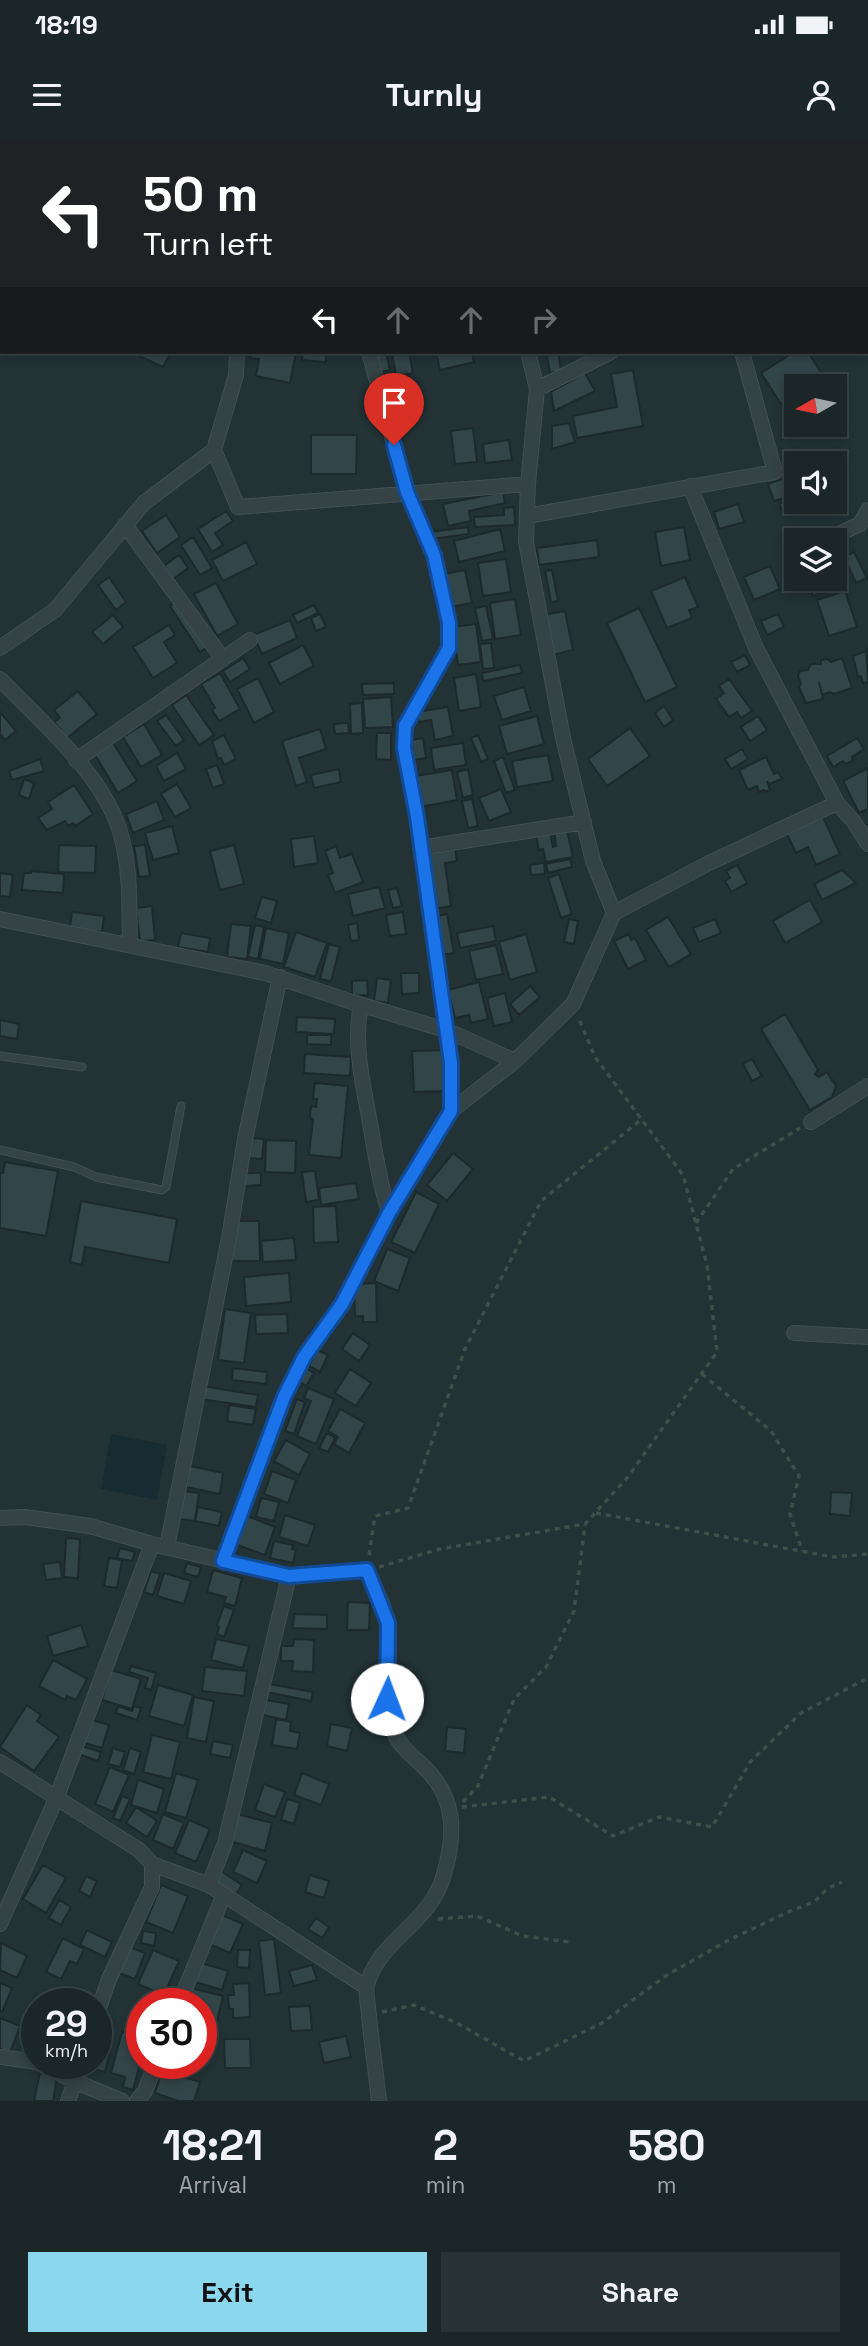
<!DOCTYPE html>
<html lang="en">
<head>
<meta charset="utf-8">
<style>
	body { margin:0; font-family:"Space Grotesk",sans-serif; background:#273234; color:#f1f3f6; height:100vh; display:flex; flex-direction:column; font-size:26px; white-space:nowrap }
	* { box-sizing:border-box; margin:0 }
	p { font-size:23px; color:#9fa5a8 }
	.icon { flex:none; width:38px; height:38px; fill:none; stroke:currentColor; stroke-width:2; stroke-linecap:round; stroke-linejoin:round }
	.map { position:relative; height:1961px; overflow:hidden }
	.side { display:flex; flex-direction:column; background:#1a2628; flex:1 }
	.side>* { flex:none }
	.banner { position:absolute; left:0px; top:0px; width:868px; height:214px; box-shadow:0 4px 10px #0003,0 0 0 2px #384345; background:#202124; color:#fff; overflow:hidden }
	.needle { width:46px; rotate:261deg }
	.fabs { position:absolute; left:784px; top:234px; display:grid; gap:14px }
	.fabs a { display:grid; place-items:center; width:63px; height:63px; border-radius:0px; background:#1a2628; box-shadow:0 4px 10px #0003,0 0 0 2px #384345; font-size:35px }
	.speed { position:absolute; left:21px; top:1848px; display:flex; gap:14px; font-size:35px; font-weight:700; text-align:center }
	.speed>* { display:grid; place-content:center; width:91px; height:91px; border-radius:50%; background:#1a2628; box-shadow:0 4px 10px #0003,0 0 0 2px #384345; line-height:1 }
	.speed small { font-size:18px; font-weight:400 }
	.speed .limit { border:10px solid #d22; background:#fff; color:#111 }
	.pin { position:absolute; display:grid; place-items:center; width:60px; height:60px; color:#fff; margin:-72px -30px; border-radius:50% 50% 50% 0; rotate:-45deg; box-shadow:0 0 7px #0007 }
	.pin .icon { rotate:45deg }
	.me { position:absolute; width:77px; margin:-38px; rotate:2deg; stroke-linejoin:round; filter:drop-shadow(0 0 5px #0008) }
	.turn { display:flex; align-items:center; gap:24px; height:147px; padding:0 28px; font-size:32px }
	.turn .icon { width:91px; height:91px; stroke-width:2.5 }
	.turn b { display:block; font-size:49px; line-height:60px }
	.lanes { display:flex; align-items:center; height:66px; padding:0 28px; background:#0003; justify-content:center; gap:35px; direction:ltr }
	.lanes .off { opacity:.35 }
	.eta { display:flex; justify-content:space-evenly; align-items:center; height:119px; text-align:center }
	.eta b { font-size:42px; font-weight:800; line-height:49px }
	.button { display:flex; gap:14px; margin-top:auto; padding:14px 28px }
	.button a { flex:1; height:80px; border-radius:0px; background:#8bd7ed; color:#111; font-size:28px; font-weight:800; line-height:80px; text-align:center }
	.button a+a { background:#273234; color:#f1f3f6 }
	.status { display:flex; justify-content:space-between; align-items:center; height:49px; padding:0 35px; background:#1a2628; direction:ltr }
	.status svg { height:19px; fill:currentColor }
	header { display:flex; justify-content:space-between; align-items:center; height:91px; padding:0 28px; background:#1a2628; font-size:32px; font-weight:800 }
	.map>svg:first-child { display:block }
</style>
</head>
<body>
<div class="status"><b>18:19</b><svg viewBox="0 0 49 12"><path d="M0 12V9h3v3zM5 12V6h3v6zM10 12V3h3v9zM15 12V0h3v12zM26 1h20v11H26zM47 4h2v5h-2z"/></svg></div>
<header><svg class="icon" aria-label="menu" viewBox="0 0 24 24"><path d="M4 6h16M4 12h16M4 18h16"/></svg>Turnly<svg class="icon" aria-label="person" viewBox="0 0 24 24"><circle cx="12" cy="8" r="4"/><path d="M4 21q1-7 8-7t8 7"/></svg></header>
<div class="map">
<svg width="868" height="1961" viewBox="0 0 868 1961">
	<rect width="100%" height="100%" fill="#223235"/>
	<path fill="#172c32" d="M111,1294l56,11 -10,55 -56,-11z"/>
	<path fill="#324549" stroke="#1d2a2d" stroke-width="2" d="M137,212h34l-8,15 -28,-13z
		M251,212h45l-6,31 -34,-7 3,-17 -9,-1z
		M303,212h23v10l-24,-2z
		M371,212h15l4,18 -14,3z
		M392,212h17l4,21 -17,3z
		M436,212h36l2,10 -34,8z
		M546,212h12l3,19 -11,2z
		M794,212h14l19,30 -8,5h-23v7l-15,10 -20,-31z
		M633,230l10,56 -66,12 -4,-22 44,-9 -6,-33z
		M585,233l10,18 -41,20 -3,-19z
		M569,283l6,19 -23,7v-23z
		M473,288l4,34 -22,2 -4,-33z
		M311,295h46l-1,39h-45z
		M509,300l3,20 -27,3 -2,-19z
		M796,334v20l-22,7 -6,-17z
		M503,352l2,11 -36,8 2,10 -23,5 -5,-22z
		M796,357v5h7l2,5 -21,9 -5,-12z
		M738,364l6,18 -25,7 -5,-17z
		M514,367l1,18 -40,2 -1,-10 30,-2v-7z
		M226,371l7,10 -18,12 8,12 -11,7 -14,-23z
		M166,375l14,22 -23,16 -15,-22z
		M468,387l1,7 -38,5 -1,-7z
		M684,387l6,33 -29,6 -6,-34z
		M500,389l5,22 -46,11 -5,-21z
		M193,397l19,31 -12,7 -19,-30z
		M597,400l2,17 -60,8 -2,-17z
		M246,402l11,22 -34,17 -11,-21z
		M854,412l13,26 -11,5 -12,-26z
		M179,415l9,13 -15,11 -9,-13z
		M506,419l5,33 -28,4 -5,-33z
		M770,426l10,23 -26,11 -10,-23z
		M465,430l7,33 -22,4 -7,-33z
		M552,430l6,31 -7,1 -6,-31z
		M835,434l5,11 -27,11 -7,-17h29z
		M109,437l17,25 -10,8 -18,-25z
		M685,437l13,30 -9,3 3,8 -25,10 -16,-37z
		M216,443l22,41 -21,12 -23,-42z
		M845,451l12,36 -28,9 -12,-36z
		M515,459l6,36 -26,4 -5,-36z
		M178,460l31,46 -9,6 -30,-46z
		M314,465l4,8 -21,10 -4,-8z
		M486,466l7,33 -11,2 -7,-33z
		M639,468l38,79 -32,15 -38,-79z
		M565,471l8,39 -21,5 -9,-40z
		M320,474l6,13 -10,4 -5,-13z
		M778,474l6,13 -17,8 -6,-14z
		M113,475l10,12 -20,17 -11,-12z
		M290,480l7,18 -35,16 -9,-19z
		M476,484l5,38 -23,3 -5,-38z
		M169,485l6,10 -11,7 13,21 -24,15 -20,-31z
		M491,503l3,25 -11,1 -3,-25z
		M303,505l11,21 -34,18 -11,-21z
		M866,507l2,35 -5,1 -2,-7 -3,1 -5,-21 13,-5z
		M745,515l5,10 -13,7 -6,-10z
		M243,518l7,11 -20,13 -7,-11z
		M842,518l10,30 -18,6 -4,-2 -8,3 -3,-13 4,17 -17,4 -7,-16 2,-3 -3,-8 2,-5 8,-1 3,-6h10v-4l6,-1 4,3z
		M520,525l2,8 -39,8 -1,-8z
		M220,533l20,36 -21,12 -7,-11 3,-2 -14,-24z
		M476,534l5,33 -22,4 -5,-33z
		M258,538l16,34 -20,11 -17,-34z
		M729,539l23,32 -11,7 -4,-6 -8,5 -13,-18 8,-6 -5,-7z
		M394,543v11l-31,1 -1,-11z
		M524,547l7,24 -29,9 -8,-24z
		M78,551l19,23 -30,24 -13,-16 6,-4 -6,-8z
		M186,555l28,40 -15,10 -27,-40z
		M391,557l2,30 -28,1 -2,-29z
		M362,563l1,30 -12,1 -1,-30z
		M664,566l9,14 -9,7 -9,-14z
		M448,567l5,29 -18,4 -4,-20 -12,2 -2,-10z
		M0,572l16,19 -11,9 -5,-6z
		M166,575l18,25 -8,6 -19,-25z
		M537,576l7,28 -37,10 -8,-28z
		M758,576l9,14 -17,11 -9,-14z
		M348,583l1,10 -14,1 -1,-10z
		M144,584l18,31 -21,12 -18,-30z
		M630,588l20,28 -43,30 -19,-27z
		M320,589l6,20 -27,9 8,24 -11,4 -14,-45z
		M377,593h14v27l-15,-1z
		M224,595l12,24 -12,6 -3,-7 -3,1 -6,-18z
		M478,595l10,24 -7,3 -10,-24z
		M423,598l3,20 -12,2 -3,-20z
		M857,598l7,11 -12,8 1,3 -7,4 -3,-3 -10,6 -6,-11z
		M113,603l24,38 -19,12 -23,-38z
		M463,603l3,22 -32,5 -3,-22z
		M742,609l6,10 -17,10 -6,-10z
		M177,613l9,16 -22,12 -8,-15z
		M548,615l5,26 -36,6 -5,-26z
		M503,617l12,33 -9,3 -12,-32z
		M766,617l8,17 4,-2 4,7 -13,5 -2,-3 3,9 -5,2 -1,-2 -5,2 -2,-6 -9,4 -9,-20z
		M40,619l4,12 -32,9 -3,-9z
		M217,625l7,19 -11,4 -7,-19z
		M868,628v41l-9,4 -16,-32z
		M339,629l2,13 -27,6 -3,-13z
		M468,629l5,26 -10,3 -6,-26z
		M452,630l5,30 -37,7 -5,-31z
		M24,639l10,4 -5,16 -10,-4z
		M177,644l14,24 -16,9 -14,-23z
		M74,645l19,29 -18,12 -2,-3 -5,3 -3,-5 -18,9 -9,-12 14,-9 -4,-7z
		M501,649l10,23 -22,9 -10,-23z
		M472,659l6,27 -10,2 -6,-27z
		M157,661l7,19 -31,13 -7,-19z
		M823,677l17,37 -24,11 -8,-18 -12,6 -9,-19z
		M172,686l7,27 -26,7 -8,-27z
		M567,690l6,27 -27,5 -3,-13 -4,1 -3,-14 14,-3 3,14 3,-1 -2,-14z
		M314,696l4,27 -24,4 -3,-28z
		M59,705l37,1 -1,27 -37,-1z
		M145,705l5,31 -11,1 -5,-31z
		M234,705l10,39 -24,6 -10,-39z
		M336,706l4,12 12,-4 11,28 -28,11 -7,-18 5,-2 -8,-22z
		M455,707l2,14 -12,2 6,43 -18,3 -8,-58z
		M570,719l2,8 -24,6 -2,-9z
		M544,723l1,11 -14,1 -1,-10z
		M737,725l10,18 -16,9 -6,-11 5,-3 -4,-7z
		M842,730l14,13 -34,17 -8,-16z
		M31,731l33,3 -1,19 -41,-3 2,-17h7z
		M0,733l13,2 -3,22 -10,-1z
		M559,734l13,40 -11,4 -13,-40z
		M379,747l6,21 -32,8 -5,-22z
		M397,748l5,18 -9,2 -5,-18z
		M262,757l15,4 -6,22 -16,-5z
		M810,760l12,22 -37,21 -12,-22z
		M152,766l3,34 -15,1 -4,-33z
		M72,772l32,4 -2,16 -32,-4z
		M403,772l3,22 -16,2 -4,-21z
		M447,774l7,39 -15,2 -6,-38z
		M668,777l23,37 -22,13 -23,-37z
		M569,779l9,2 -4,23 -10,-2z
		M715,779l6,14 -22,9 -6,-14z
		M357,783l2,17 -8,1 -3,-16z
		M231,784l20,2 -4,33 -20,-2z
		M255,785l9,2 -6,32 -10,-2z
		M493,786l3,15 -36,7 -3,-15z
		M266,788l23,5 -6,31 -23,-5z
		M296,792l31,11 -12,34 -31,-10z
		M181,793l29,5 -2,14 -30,-5z
		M526,794l11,38 -27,8 -11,-38z
		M629,794l2,6 4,-2 11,22 -18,9 -14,-28z
		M329,804l11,3 -9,34 -11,-2z
		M496,805l7,29 -27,6 -7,-29z
		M401,833h18v20l-17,1z
		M377,838l14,2 -3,23 -14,-2z
		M367,840l1,15 -16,1v-15z
		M479,842l9,37 -17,4 -2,-8 -14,3 -7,-28z
		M530,846l10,11 -21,18 -9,-11z
		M505,853l7,29 -18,4 -7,-28z
		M785,874l33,56 -3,4 4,3 8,-5 9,14 -4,11 -22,13 -49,-81z
		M297,877l38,2 -1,15 -38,-2z
		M0,880l19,4 -2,15 -17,-3z
		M307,895h24v10l-24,-1z
		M443,910l2,41 -31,1 -2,-41z
		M305,914l46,3 -1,19 -46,-3z
		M752,919l10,17 -10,5 -9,-17z
		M315,943l33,3 -7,72 -32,-3 4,-36 -3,-1 1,-12 5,1 1,-8h-4z
		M249,998l15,1 -2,20 -15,-1z
		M266,1000l30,1 -1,32 -30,-1z
		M453,1013l20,16 -26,32 -20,-16z
		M5,1022l53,9 -12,65 -46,-8v-55h3z
		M315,1031l4,29 -13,2 -4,-30z
		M244,1033h17v12l-16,1z
		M356,1043l3,16 -38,6 -2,-17z
		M416,1052l23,12 -24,49 -24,-11z
		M81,1061l96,18 -8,44 -84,-16 -3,18 -12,-3z
		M336,1066l2,36 -24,1 -1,-36z
		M234,1081h25l1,40h-32v-11h6z
		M294,1098l2,22 -33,2 -2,-21z
		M387,1109l23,9 -12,33 -24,-10z
		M289,1133l2,29 -45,4 -2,-29z
		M376,1143l1,39h-14v-6h-8l-1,-32z
		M225,1169l26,4 -7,50 -26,-3z
		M287,1174l1,19 -32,1 -1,-19z
		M353,1193l17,12 -11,16 -17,-12z
		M317,1210l11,5 -8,17 -11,-6z
		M302,1226l12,7 -8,13 -11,-7z
		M233,1228l34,4 -1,12 -34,-4z
		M350,1229l21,14 -15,23 -21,-13z
		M202,1246l56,9 -2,12 -56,-8z
		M308,1248l26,11 -18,45 -19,-8 14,-35 -7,-3z
		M297,1259l8,3 -11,32 -9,-3z
		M229,1265l27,4 -3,16 -26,-4z
		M340,1269l25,14 -16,30 -15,-9 4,-7 -10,-6z
		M327,1293l8,5 -7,14 -9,-4z
		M286,1300l24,14 -11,21 -25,-14z
		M190,1326l33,7 -3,21 -34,-7z
		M272,1331l24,9 -8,23 -24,-9z
		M183,1351l16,2 -4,28 -16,-2z
		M831,1352l21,1 -2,23 -20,-2z
		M261,1358l18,4 -5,19 -18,-4z
		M198,1367l24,5 -3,14 -24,-5z
		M242,1374l33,13 -10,28 -33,-12z
		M285,1375l30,10 -7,21 -29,-9z
		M66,1398l14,1 -2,39 -14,-1z
		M274,1401l19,4 -1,4 4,1 -3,13 -23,-5z
		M120,1408l15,4 -3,9 -15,-3z
		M109,1418l13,2 -5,28 -13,-2z
		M60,1422l2,16 -16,2 -3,-16z
		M187,1423l14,4 -3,10 -14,-4z
		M213,1430l29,8 -7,28 -11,-3 2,-6 -19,-5z
		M151,1431l9,3 -7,21 -9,-3z
		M164,1433l27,8 -7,23 -27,-8z
		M348,1462l22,1 -1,27h-22z
		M224,1466l10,4 -10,27 -7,-3 2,-7 -2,-2z
		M294,1474l33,1v14l-34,-1z
		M81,1485l7,21 -35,10 -6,-20z
		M216,1499l33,7 -6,22 -32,-8z
		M294,1499l20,1 -1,32 -21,-1 1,-10h-12v-15h12z
		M53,1520l34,19 -11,21 -9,-4 -2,4 -26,-14z
		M131,1526l25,7 -5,17 -6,-2 3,-10 -19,-6z
		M205,1527l42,4 -3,25 -42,-5z
		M111,1530l30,9 -9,30 -30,-9z
		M264,1543l49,9 -2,9 -49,-10z
		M158,1545l35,10 -9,31 -35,-10z
		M194,1557l20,4 -8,41 -19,-4z
		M260,1559l29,5 -3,16 -28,-6z
		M27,1565l14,10 -4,6 22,16 -25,34 -34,-24z
		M118,1566l14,5 2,-5 7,2 -4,12 -21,-7z
		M88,1579l21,6 -7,23 -21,-6z
		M276,1579l15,3 -1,9 10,2 -3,16 -25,-4z
		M331,1584l21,4 -5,23 -20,-5z
		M447,1587l19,2 -2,24 -19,-2z
		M152,1595l28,7 -9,37 -28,-7z
		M213,1601l20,4 -3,13 -20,-4z
		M78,1605l23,7 -3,9 -23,-8z
		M113,1608l12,4 -5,15 -12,-3z
		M130,1608l11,4 -7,22 -11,-4z
		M110,1627l19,8 -16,37 -18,-8z
		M176,1633l22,7 -12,38 -21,-6z
		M302,1633l27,11 -8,21 -27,-10z
		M138,1640l26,9 -7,24 -26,-8z
		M264,1644l21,8 -10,25 -20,-7z
		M122,1656l8,3 -10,22 -7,-3z
		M287,1659l13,4 -6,21 -13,-4z
		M136,1667l21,14 -10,16 -21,-14z
		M163,1674l21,9 -11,26 -20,-9z
		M237,1674l35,9 -7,28 -35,-10z
		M189,1680l21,9 -14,33 -21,-9z
		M243,1710l24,11 -10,22 -24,-11z
		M43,1725l23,13 -20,35 -23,-14z
		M218,1729l24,16 -6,9 -24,-15z
		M310,1735l19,6 -5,17 -19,-6z
		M86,1736l11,5 -7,16 -11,-6z
		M161,1745l27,11 -15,37 -27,-11z
		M59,1760l12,7 -10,18 -12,-7z
		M222,1775l21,9 -13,29 -21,-9z
		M316,1778l13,9 -7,11 -14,-9z
		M87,1790l25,12 -7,15 -25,-12z
		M143,1791l13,2 -2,13 -13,-3z
		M63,1798l21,11 -7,15 -7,-3 -9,18 -15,-7z
		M274,1799l7,54 -16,2 -6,-54z
		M1,1803l26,13 -10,22 -17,-8z
		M129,1807l16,6 -10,26 -16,-6z
		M153,1810l26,11 -15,34 -26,-11z
		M238,1810h12l-1,18 -12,-1z
		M198,1822l30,9 -6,19 -30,-9z
		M312,1825l5,15 -23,6 -5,-15z
		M0,1843l12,5 -10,24h-2z
		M249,1843l1,34 -17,1v-9h-4l-1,-14h6l-1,-11z
		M191,1848l32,8 -6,25 -16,-4v-13h-14z
		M310,1866l2,24 -21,1 -2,-24z
		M0,1878l20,8 -10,27 -10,-4z
		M27,1883l10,3v26l-16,-5z
		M201,1889l15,4 -7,25 -8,-2z
		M122,1892l20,5v19l-9,34 -10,-3 2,-10 -14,-4z
		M346,1896l5,21 -27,6 -5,-21z
		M97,1899l15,4 -7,29 -15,-4 1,-5h5z
		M224,1899h26l1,29h-26z
		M165,1923h22l-3,10 -20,-7z
		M162,1930l38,12 -6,19h-16l-23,-8z
		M40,1933l17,4 -4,24h-19z"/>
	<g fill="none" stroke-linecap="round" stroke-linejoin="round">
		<g stroke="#424f53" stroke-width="9">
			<path id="service" d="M0,916l82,11
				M0,1010l74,17 22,10 66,13 4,-3 15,-81"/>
		</g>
		<g stroke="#424f53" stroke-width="16">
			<path id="minor" d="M190,0l1,2
				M478,0v2
				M671,0l1,2
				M342,2l3,-2
				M866,22l2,-1
				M0,25l2,1
				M369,212l38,140 27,63 15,68v25l-44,78 -1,22 13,69 34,246v48
				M528,212l9,37
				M611,212l-74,37 -9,95 -2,58 37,196 30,123 21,52
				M214,310l24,57 290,-23
				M690,346l66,162 81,155 17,19 14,22
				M527,376l248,-44 -33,-120
				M125,385l98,134
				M824,401l36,-17 8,-14
				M0,508l55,-38 89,-107 70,-53 22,-75 1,-23
				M0,539c43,45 107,98 122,160 9,35 7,71 8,106
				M76,620l174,-120
				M420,708l164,-26
				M0,779l265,54 87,29 94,28 69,31
				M361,865c-8,39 2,79 9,118 5,31 10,61 19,90
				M811,982l57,-36
				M794,1193l74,4
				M0,1378l25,-1 65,9 62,18 137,32 78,-6c7,17 19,36 21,55 5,33 -7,67 3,100 5,18 19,29 32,41 33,31 33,67 21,108 -13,50 -65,65 -77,111 -2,9 2,22 2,32 3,28 7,56 10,84
				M167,1407l62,-309 16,-99 35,-162
				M223,1421l61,-164 20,-40 39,-52 46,-92 62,-102 64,-50 58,-57 41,-91 95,-50 128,-60
				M0,1622l139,88 13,14v23l-43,92 -13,38
				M152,1724l57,21 157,102
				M209,1745l16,-42 64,-267
				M0,1784l56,-125 96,-255
				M179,1864l45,-110
				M0,1917l37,5
				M39,1923l35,18 48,20
				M68,1961l13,-38
				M137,1961l8,-10 11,-28"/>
		</g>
		<path stroke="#3d4f49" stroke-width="3.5" stroke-dasharray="5 5" stroke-linecap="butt" d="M696,1083l37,-54 67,-41
			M702,1234l69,57 28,45 -9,38 12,37
			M596,1373l237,44 35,-3
			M369,1415l6,-39 33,-8 57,-159 76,-148 101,-82
			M379,1427l61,-18 145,-25 42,-46 90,-126 -10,-87 -24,-90 -88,-118 -16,-38
			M463,1662l15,-16 36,-87 32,-32 28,-56 11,-86
			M462,1667l87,-10 64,39 46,-19 53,10 39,-66 50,-48 67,-35
			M438,1779l39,-3 46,20 47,6
			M382,1872l32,-7 43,18 67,38 78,-38 65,-48 60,-34 61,-29 26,-10 14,-14 14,-6"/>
		<use href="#service" stroke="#354346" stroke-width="7"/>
		<use href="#minor" stroke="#354346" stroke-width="14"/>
	</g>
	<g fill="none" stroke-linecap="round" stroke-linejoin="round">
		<g stroke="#114b97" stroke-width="18">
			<path id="route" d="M387,1559l1,-76 -21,-53 -78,6 -66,-15 61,-164 20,-40 38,-53 47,-91 62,-102v-48l-34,-246 -13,-69 1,-22 44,-78v-25l-15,-68 -27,-63 -13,-47"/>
		</g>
		<use href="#route" stroke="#1a73e8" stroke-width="12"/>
	</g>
</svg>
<div class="fabs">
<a><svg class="needle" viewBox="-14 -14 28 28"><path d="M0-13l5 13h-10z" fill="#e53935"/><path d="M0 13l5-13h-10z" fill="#9fa5a8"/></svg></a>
<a><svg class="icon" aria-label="sound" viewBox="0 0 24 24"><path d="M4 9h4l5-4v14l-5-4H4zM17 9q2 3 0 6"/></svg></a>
<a><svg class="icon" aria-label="layers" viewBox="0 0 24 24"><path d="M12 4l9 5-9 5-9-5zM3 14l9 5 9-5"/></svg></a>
</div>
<div class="speed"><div>29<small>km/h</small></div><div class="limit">30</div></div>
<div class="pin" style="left:394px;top:305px;background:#d93025"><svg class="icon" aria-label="arrive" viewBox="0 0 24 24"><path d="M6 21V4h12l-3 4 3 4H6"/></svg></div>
<svg class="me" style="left:387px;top:1559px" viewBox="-20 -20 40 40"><circle r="19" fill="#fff"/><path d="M0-13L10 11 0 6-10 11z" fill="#1a73e8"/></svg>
<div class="banner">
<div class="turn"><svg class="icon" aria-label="left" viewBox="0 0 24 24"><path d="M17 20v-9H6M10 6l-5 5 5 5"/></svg><div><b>50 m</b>Turn left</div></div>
<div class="lanes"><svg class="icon" aria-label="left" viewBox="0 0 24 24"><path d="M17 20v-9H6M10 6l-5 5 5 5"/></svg><svg class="icon off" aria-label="ahead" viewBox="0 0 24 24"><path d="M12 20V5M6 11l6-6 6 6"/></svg><svg class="icon off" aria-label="ahead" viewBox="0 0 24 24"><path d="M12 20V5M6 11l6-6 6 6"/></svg><svg class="icon off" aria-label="right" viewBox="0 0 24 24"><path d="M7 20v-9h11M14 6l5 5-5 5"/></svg></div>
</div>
</div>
<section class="side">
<div class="eta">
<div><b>18:21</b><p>Arrival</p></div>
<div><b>2</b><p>min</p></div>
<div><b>580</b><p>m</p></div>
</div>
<div class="button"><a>Exit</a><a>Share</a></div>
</section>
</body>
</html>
